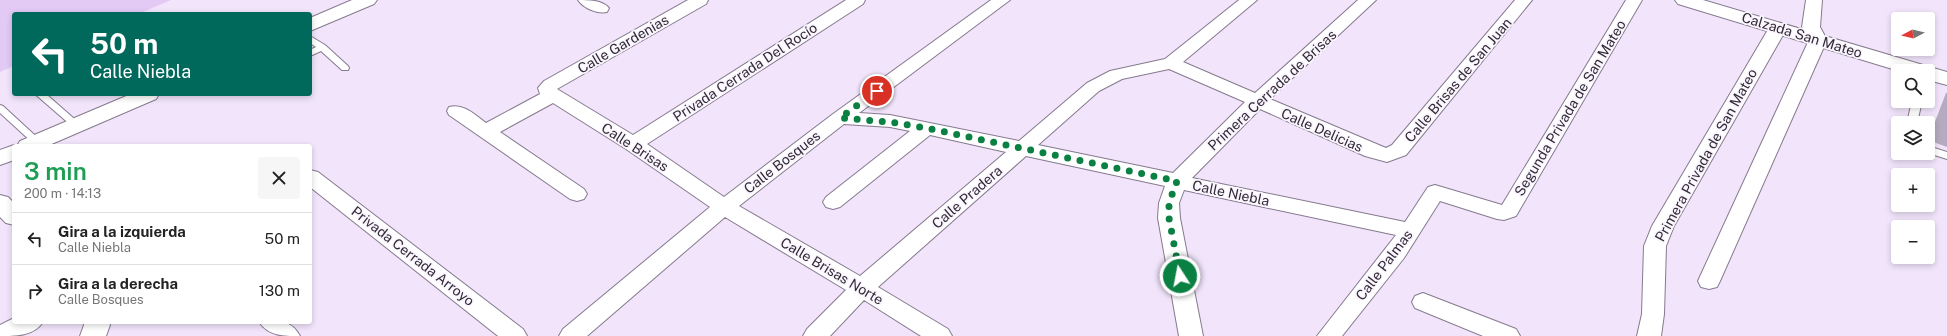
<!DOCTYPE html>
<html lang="es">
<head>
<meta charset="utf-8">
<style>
	body { margin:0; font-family:"Public Sans",sans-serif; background:#f6f6f6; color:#222; height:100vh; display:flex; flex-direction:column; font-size:15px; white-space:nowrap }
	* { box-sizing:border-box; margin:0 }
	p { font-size:13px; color:#767676 }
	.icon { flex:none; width:22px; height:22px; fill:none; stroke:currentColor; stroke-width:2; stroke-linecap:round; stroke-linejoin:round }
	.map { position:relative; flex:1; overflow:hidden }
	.details { position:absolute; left:12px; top:144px; width:300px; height:180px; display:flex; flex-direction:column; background:#fff; border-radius:4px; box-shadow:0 2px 6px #0003 }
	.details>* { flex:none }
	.hud { position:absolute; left:12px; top:12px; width:300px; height:84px; border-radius:4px; box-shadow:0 2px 6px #0003; background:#00695c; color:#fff; overflow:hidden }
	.needle { width:26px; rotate:263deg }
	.controls { position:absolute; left:1891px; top:12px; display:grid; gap:8px }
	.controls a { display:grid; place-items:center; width:44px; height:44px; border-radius:4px; background:#fff; box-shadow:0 2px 6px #0003; font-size:20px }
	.pin { position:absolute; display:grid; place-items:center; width:34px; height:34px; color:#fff; margin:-17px; border:2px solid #fff; border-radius:50%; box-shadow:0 1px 4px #0007 }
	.me { position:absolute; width:44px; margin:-22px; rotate:349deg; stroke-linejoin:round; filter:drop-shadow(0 0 3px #0008) }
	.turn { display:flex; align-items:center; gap:14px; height:84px; padding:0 12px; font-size:18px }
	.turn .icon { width:52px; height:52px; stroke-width:2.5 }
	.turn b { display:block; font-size:28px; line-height:34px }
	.round { display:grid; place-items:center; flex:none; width:42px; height:42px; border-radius:4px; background:#f6f6f6 }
	.overview { display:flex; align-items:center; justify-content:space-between; height:68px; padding:0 12px }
	h1 { font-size:24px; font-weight:600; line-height:30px; color:#1e9e55 }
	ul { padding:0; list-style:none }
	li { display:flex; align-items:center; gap:12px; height:52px; padding:0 12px; border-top:1px solid #e0e0e0 }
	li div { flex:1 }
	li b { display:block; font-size:15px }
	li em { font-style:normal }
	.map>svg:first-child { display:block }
</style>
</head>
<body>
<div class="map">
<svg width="1947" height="336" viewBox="0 0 1947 336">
	<rect width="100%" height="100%" fill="#f1e4fb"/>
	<path fill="#e2caf5" d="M0,0h171l-33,14h-124v52l-14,6z"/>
	<path fill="#b6aac0" d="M1946,93h1v54l-19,-7z"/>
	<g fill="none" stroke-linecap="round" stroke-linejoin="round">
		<g stroke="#867a8e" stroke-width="2">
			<path id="lane" d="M310,36l15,9 23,21 1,2 -1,2h-6l-21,-19 -11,5v-6l6,-3 -6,-4z
				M35,94h11l33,29 2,2 -2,2h-6z
				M1912,101h10l-5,22h-10z
				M0,105l3,1 37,34 2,2 -2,2h-6l-34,-31z
				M1928,146l19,6v7l-19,-6z"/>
		</g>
		<g stroke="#867a8e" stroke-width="2">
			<path id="street" d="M578,0c11,0 24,0 31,8l-2,4c-10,2 -24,-4 -29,-12z
				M688,0h20l-2,4 -149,85 76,46 213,-135h19l-2,4 -216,140 77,53 109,-83 158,-114h19l-151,113 31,2 129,26 68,-58 23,-12 55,-12 74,-59h18l-74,62 72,31 103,-93h18l-106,99 116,49 6,-3 123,-145h17l-126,155 -19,7 -22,-6 -105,-47 -68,69 213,44 23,-35 7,-2 67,20 124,-205h16l-126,216 -12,4 -7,-1 -57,-18 -36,57 -62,78h-25l79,-101 -212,-45 -5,13 1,15 23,118h-24l-21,-118 1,-15 6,-17 -139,-30 -148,131 70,42 4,7h-31l-57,-36 -34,36h-27l4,-7 39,-39 -121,-73 -138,119h-28l4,-7 147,-122 -84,-58 -73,-46 -53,29 84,57 3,5 -3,5 -7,2 -7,-2 -121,-84 -2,-4 2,-4c15,-4 26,8 37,16l54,-29 -2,-6 6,-7zM1169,69l76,33 -72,71 -135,-28 61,-54 23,-12zM844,124l46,3 20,4 -84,66 -3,5 3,5 7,2 7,-2 90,-72 76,17 -146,124 -121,-70z
				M1806,0h16l-2,27 7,13 -107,241 -3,6 -8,2 -8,-2 -3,-6 111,-241 -7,-13z
				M1778,23l6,1 3,4 -113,198 -8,20 -2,68 -3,22h-24l5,-22 2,-68 8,-20 117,-198 3,-4z
				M310,170l8,2 205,157 4,7h-29l-188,-149z
				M1423,293l93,36 4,7h-37l-68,-28 -3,-6 3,-6z
				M259,322c18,0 31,-4 41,14 -18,0 -31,0 -41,-14z"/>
		</g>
		<g stroke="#867a8e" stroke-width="2">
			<path id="secondary" d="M352,0h25l-3,4 -64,27v-13z
				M1675,0h28l244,72v13l-19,-5v-9h-29l-221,-67z
				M131,94h28l-3,5 -109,47h-33v14l-14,5v-15l14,-5 3,1 3,-5z
				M0,195l8,2 6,6v22l-8,-2 -6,-6z
				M14,318v4h29c-9,14 -27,14 -43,14v-11z
				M83,322h26l1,3 -4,11h-26l4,-11z"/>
		</g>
		<use href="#lane" fill="#fff" fill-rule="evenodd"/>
		<use href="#street" fill="#fff" fill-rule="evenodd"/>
		<use href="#secondary" fill="#fff" fill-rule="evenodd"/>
	</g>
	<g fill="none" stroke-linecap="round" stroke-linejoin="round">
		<path stroke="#0b8043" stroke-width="7" stroke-dasharray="0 12.6" d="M877,91l-37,27 50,4 36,6 251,53 -8,22v15l11,58"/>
	</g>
	<g text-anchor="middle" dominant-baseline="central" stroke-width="3.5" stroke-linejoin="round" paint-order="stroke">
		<g font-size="14" fill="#302b34" stroke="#faf5fe">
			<text transform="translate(1802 35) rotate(17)">Calzada San Mateo</text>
			<text transform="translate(623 44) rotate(-30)">Calle Gardenias</text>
			<text transform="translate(745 72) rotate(-33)">Privada Cerrada Del Rocío</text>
			<text transform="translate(1458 80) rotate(-50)">Calle Brisas de San Juan</text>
			<text transform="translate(1272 90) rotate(-43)">Primera Cerrada de Brisas</text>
			<text transform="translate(1570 108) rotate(-59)">Segunda Privada de San Mateo</text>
			<text transform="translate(1322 130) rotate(24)">Calle Delicias</text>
			<text transform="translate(635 147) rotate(33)">Calle Brisas</text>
			<text transform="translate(1706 155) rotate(-61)">Primera Privada de San Mateo</text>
			<text transform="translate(782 162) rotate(-38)">Calle Bosques</text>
			<text transform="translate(1231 193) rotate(12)">Calle Niebla</text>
			<text transform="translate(967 197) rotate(-41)">Calle Pradera</text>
			<text transform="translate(413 256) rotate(38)">Privada Cerrada Arroyo</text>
			<text transform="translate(1384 265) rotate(-53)">Calle Palmas</text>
			<text transform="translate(832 271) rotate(31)">Calle Brisas Norte</text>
		</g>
	</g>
</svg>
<div class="controls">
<a><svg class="needle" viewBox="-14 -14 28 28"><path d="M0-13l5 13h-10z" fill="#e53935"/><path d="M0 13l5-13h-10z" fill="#767676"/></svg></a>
<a><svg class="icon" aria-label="search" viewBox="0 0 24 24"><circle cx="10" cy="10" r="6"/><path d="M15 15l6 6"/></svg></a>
<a><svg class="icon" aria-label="layers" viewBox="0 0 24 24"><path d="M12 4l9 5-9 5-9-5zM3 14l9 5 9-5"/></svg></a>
<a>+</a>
<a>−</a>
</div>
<div class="pin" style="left:877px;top:91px;background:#d93025"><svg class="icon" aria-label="arrive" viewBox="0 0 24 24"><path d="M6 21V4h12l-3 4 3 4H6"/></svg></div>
<svg class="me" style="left:1180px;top:276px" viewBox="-20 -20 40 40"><circle r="17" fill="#0b8043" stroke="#fff" stroke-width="3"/><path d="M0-11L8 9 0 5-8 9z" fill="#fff"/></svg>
<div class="hud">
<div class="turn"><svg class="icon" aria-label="left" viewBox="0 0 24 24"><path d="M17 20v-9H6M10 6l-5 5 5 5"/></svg><div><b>50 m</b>Calle Niebla</div></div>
</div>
<section class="details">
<div class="overview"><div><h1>3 min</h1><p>200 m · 14:13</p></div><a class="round"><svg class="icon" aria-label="close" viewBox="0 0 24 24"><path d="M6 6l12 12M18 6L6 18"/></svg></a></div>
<ul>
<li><svg class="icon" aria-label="left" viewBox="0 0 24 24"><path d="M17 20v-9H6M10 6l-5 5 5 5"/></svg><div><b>Gira a la izquierda</b><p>Calle Niebla</p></div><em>50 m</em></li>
<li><svg class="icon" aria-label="right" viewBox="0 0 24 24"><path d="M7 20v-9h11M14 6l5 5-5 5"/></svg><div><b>Gira a la derecha</b><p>Calle Bosques</p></div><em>130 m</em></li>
</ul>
</section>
</div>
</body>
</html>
